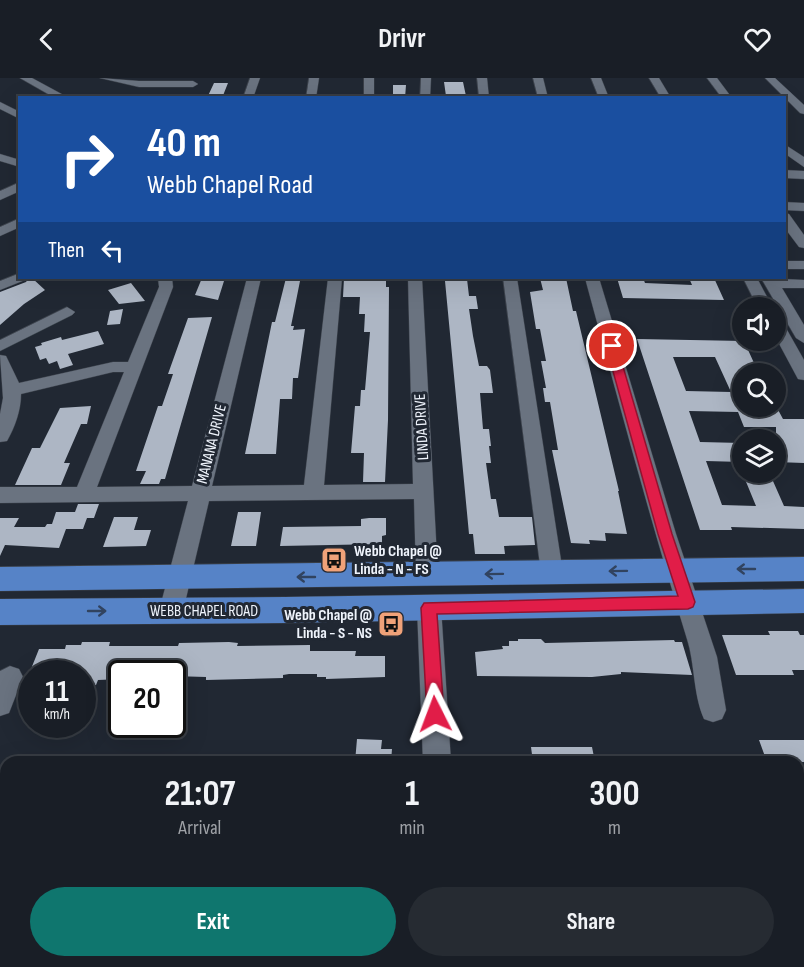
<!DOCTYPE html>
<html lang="en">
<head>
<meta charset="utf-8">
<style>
	body { margin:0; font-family:"Sofia Sans Condensed",sans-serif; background:#262b32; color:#f1f3f6; height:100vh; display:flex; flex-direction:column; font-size:22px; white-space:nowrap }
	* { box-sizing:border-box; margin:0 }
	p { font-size:20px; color:#9fa2a7 }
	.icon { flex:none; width:33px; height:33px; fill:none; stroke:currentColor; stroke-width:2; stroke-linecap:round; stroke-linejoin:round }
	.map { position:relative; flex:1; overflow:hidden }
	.side { position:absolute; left:0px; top:678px; width:804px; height:212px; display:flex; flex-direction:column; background:#191e26; border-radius:18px 18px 0 0; box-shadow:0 6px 24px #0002,0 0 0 2px #373c43 }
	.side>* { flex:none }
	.top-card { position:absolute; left:18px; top:18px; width:768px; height:183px; border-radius:0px; box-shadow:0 6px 24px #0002,0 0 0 2px #373c43; background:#1a4fa0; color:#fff; overflow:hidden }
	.buttons { position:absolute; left:732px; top:219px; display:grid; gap:12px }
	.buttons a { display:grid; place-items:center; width:54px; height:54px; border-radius:50%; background:#191e26; box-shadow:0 6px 24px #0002,0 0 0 2px #373c43; font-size:30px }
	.speed { position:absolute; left:18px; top:582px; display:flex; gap:12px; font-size:30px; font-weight:700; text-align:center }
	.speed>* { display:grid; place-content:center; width:78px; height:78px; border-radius:50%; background:#191e26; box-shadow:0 6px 24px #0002,0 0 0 2px #373c43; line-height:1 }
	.speed small { font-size:15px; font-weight:400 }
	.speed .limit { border:3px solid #111; border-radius:9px; background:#fff; color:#111 }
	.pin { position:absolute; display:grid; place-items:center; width:51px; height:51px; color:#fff; margin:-26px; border:3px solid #fff; border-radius:50%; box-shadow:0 2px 6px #0007 }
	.me { position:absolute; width:66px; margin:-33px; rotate:357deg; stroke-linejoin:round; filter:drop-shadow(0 0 4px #0008) }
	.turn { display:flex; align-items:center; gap:21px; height:126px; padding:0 30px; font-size:27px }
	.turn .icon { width:78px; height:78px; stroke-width:2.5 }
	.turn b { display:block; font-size:42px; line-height:51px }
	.then { display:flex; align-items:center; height:57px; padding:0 30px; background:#0003; gap:12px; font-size:22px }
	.eta { display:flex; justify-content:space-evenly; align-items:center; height:102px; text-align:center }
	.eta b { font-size:36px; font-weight:700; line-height:42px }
	.button { display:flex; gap:12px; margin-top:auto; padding:12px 30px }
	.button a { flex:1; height:69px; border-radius:36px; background:#0f766e; color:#fff; font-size:24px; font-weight:700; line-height:69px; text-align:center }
	.button a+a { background:#262b32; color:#f1f3f6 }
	header { display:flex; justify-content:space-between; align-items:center; height:78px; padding:0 30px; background:#191e26; font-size:27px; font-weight:700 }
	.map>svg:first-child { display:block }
</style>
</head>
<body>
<header><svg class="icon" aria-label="back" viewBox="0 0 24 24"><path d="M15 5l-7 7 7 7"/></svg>Drivr<svg class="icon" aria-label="heart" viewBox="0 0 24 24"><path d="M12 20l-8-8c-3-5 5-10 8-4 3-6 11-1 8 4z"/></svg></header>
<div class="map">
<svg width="804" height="889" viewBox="0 0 804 889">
	<rect width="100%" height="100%" fill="#212833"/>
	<path fill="#adb6c4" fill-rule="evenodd" d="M444,4h19l3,14h-20z
		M214,5h14l-6,15h-15z
		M393,7h13l-1,13h-12z
		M29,200h3l13,12 -21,14 -24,21v-33l26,-10z
		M202,200h16l-1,3h7l-6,19 -23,-5z
		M286,200h12v3h2l-9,45h3l-1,4 12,-1 -7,49h-5l-1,21h-12l-4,55h-31l27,-132h3z
		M344,200l42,2v7h3l-1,133 -3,62h-22l1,-29h-13l4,-47h5l1,-16h4l5,-58h-6l1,-18h-6l1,-17h-17z
		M540,200h26l7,33h3l43,180h-1l9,43 -22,-1 1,8 -17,-1 1,4 -19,-1 -19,-93h6l-8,-48h-5l-2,-14h3l-5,-27h5l-6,-32h-4l-6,-37 13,-2z
		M617,200h26l2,5 47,2 -3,-7h25l10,22 -101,-2z
		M448,201h19l2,17h7l2,13h-9l4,27 6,30h8l3,4 3,23h-13l3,36h6l2,17h-2l2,17h-5l5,36h5l3,18h33l3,28 -31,1 1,8h-30l-2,-20h-4l-24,-253h3z
		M131,205l14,18 -26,3 -11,-14z
		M123,231l-3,15 -13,1 3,-14z
		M212,239l-47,162h-4l-2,5h-19l6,-13h-10l22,-65h4l10,-29 1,-3h-5l20,-56z
		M98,253l6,13 -36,10 5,11 -13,4 -3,-8 -8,3 -3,-6 -6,2 -5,-13 7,-2 -1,-2 20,-6 1,3z
		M637,261l107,2 15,33h-17v32h34l7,13h21v44l-28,-1v-35h-32l-6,-15 -49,-1 11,31 42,1v19l-36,-1 16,44 34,1 -14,-34h27l15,34 20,1v22l-73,-2 1,3h-32zM673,279h42l16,35 -45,-1z
		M91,328l-4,18h-6l-17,39h6l-9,22h-46l17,-37h8l20,-40z
		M78,426h21l-5,14h-7l-4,11h-17l-7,19 -54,-3 -5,11v-38h19l-5,9h31l2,-3h5l4,-12h19z
		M238,434h23l-5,34h-25z
		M114,439h24l-4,13h17l-5,16 -43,1z
		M369,440h17v17l-4,1v8l-102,2 3,-19 78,-1v-7z
		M768,553h30l2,4h4v35h-12l2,5h-58l-14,-40h48z
		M518,561h23l4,4 129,-3 1,2h7l10,33 -71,-3v2l-29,3 -115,-1 -2,-24 28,-3 -1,-3h7v-5h9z
		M82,564h28l-1,4h69l1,-3 50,-1 9,1 -1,3 73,-1v6h46l-1,5h30v21l-59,2v-2h-9v-3h-28l-6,1v3l-77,2v-3l-34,-1v-2h-50v5l-24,1 -2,5h-14v-11h-53l10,-25h26l1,-4h15z
		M357,661l25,1 -1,9h11l-1,13h-36z
		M759,662h45v22h-37z
		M531,669h61l3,15h-62z"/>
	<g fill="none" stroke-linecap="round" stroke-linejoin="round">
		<g stroke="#3d434c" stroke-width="1">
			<path id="minor" d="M20,0h12l37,20h-14z
				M100,0l39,3h54l5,3 -5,3h-54z
				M250,0h10l-7,20h-10z
				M309,0h10l-3,20h-10z
				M364,0h10v20h-10z
				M421,0h10l-1,20h-10z
				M477,0h10l2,20h-10z
				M533,0h10l5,20h-10z
				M591,0h10l8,20h-10z
				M649,0h10l12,20h-10z
				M707,0h10l15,20h-10z
				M765,0h10l29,27v9l-4,-1z
				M0,24l20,10v7l-20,-10z
				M784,66l20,13v10l-20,-14z
				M0,76l20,6v7l-20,-6z
				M784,92l20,1v8l-20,-1z
				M20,104v9l-20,9v-9z
				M784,124l20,1v8l-20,-1z
				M784,135l5,1 15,21v13l-5,-1 -15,-20z
				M20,140v9l-20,9v-9z
				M784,183h20v8h-20z
				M20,195v5h7l-2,2 -25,10v-9z
				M158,200h14l1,9 -76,200 95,-1 55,-208h14l-49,208 92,-1 24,-207h14l-18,207 89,-1 -5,-206h14l16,298 -3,6 -8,3 -8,-3 -3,-6 -2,-77 -205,2 -26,110 -4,7 -8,3 -8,-3 -4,-7 29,-110 -188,2v-16h77l47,-115h-11l-92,22c0,16 -6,33 -14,47l-7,1v-28l3,-16 -3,-43 6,1 13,27 94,-21h15l31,-75z
				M503,200h14l46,295 -3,6 -8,3 -8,-3 -3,-6z
				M585,200h14l77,256 41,123 9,53 -4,9 -9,3 -9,-3c-11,-25 -9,-55 -17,-80 -37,-120 -69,-240 -102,-361z
				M743,200h14l16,30h-15z
				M761,200l43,2v8h-22l22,37v18l-8,-5z
				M67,229l8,5 -3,3 -72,36v-11z
				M776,241l6,2 22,39v20l-6,-1 -22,-41z
				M429,519l8,3 4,7 10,155h-28l-6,-155 4,-7z
				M10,588l9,3 4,8 -14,36 -9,3v-45z"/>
		</g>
		<g stroke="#3d434c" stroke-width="1">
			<path id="major" d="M804,479v24l-804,10v-24z
				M804,511v24l-519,10 -285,2v-26l285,-2z"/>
		</g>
		<use href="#minor" fill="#6a7380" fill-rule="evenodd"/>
		<use href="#major" fill="#5683c7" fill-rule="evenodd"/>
	</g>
	<defs><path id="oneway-shaft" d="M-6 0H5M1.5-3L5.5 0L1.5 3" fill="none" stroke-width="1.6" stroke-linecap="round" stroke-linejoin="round" transform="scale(1.5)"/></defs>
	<g stroke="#31435f">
		<use href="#oneway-shaft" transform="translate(746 491) rotate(180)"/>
		<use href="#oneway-shaft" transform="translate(618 493) rotate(179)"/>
		<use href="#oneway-shaft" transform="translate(494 496) rotate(179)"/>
		<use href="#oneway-shaft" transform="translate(306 499) rotate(180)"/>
		<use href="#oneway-shaft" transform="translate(97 533)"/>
	</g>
	<path fill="#e11d48" stroke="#92132f" stroke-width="1.5" d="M612,265l5,3 55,188 23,68 -2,5 -5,2 -251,5 7,100 -3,6 -6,2 -6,-2 -2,-6 -6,-106 3,-5 254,-7 -20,-62 -52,-188z"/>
	<defs>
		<g id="bus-square" transform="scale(1.35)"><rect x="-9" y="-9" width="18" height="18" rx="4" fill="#f0a279" stroke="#212833"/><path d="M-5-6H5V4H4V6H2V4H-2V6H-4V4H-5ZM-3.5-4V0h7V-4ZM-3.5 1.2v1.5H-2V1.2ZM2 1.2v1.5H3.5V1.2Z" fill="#111"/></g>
	</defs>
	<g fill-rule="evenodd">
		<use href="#bus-square" x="334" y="482"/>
		<use href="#bus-square" x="391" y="546"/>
	</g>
	<g text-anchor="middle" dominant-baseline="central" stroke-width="6" stroke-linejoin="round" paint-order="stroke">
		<g font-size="16" fill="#eff4fc" stroke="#212833">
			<text transform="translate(422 349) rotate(-93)">LINDA DRIVE</text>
			<text transform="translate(212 366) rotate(-76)">MANANA DRIVE</text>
			<text x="204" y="533">WEBB CHAPEL ROAD</text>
		</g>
		<g font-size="16" font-weight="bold" fill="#eff4fc" stroke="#212833" text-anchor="start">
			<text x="354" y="473">Webb Chapel @<tspan x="354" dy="18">Linda - N - FS</tspan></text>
			<text x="372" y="537" text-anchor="end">Webb Chapel @<tspan x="372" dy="18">Linda - S - NS</tspan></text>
		</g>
	</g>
</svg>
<div class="buttons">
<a><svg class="icon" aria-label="sound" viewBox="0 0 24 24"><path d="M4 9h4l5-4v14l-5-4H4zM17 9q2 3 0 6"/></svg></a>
<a><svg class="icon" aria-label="search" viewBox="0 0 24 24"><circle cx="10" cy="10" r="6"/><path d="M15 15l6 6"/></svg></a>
<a><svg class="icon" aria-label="layers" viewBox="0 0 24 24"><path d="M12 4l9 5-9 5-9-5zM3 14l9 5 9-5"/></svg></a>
</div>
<div class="speed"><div>11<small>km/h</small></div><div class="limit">20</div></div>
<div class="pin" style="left:612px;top:268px;background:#d93025"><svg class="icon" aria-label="arrive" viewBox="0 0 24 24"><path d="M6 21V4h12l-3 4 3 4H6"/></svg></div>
<svg class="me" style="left:435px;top:636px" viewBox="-20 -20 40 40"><path d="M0-17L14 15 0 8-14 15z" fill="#e11d48" stroke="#fff" stroke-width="4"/></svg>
<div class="top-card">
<div class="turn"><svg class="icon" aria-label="right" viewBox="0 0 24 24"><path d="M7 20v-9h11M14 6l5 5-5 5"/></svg><div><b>40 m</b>Webb Chapel Road</div></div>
<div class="then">Then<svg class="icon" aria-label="left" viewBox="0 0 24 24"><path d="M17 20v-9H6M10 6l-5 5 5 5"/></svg></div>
</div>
<section class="side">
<div class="eta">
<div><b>21:07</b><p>Arrival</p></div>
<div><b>1</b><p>min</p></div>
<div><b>300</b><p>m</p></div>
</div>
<div class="button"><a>Exit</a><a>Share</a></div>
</section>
</div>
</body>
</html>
